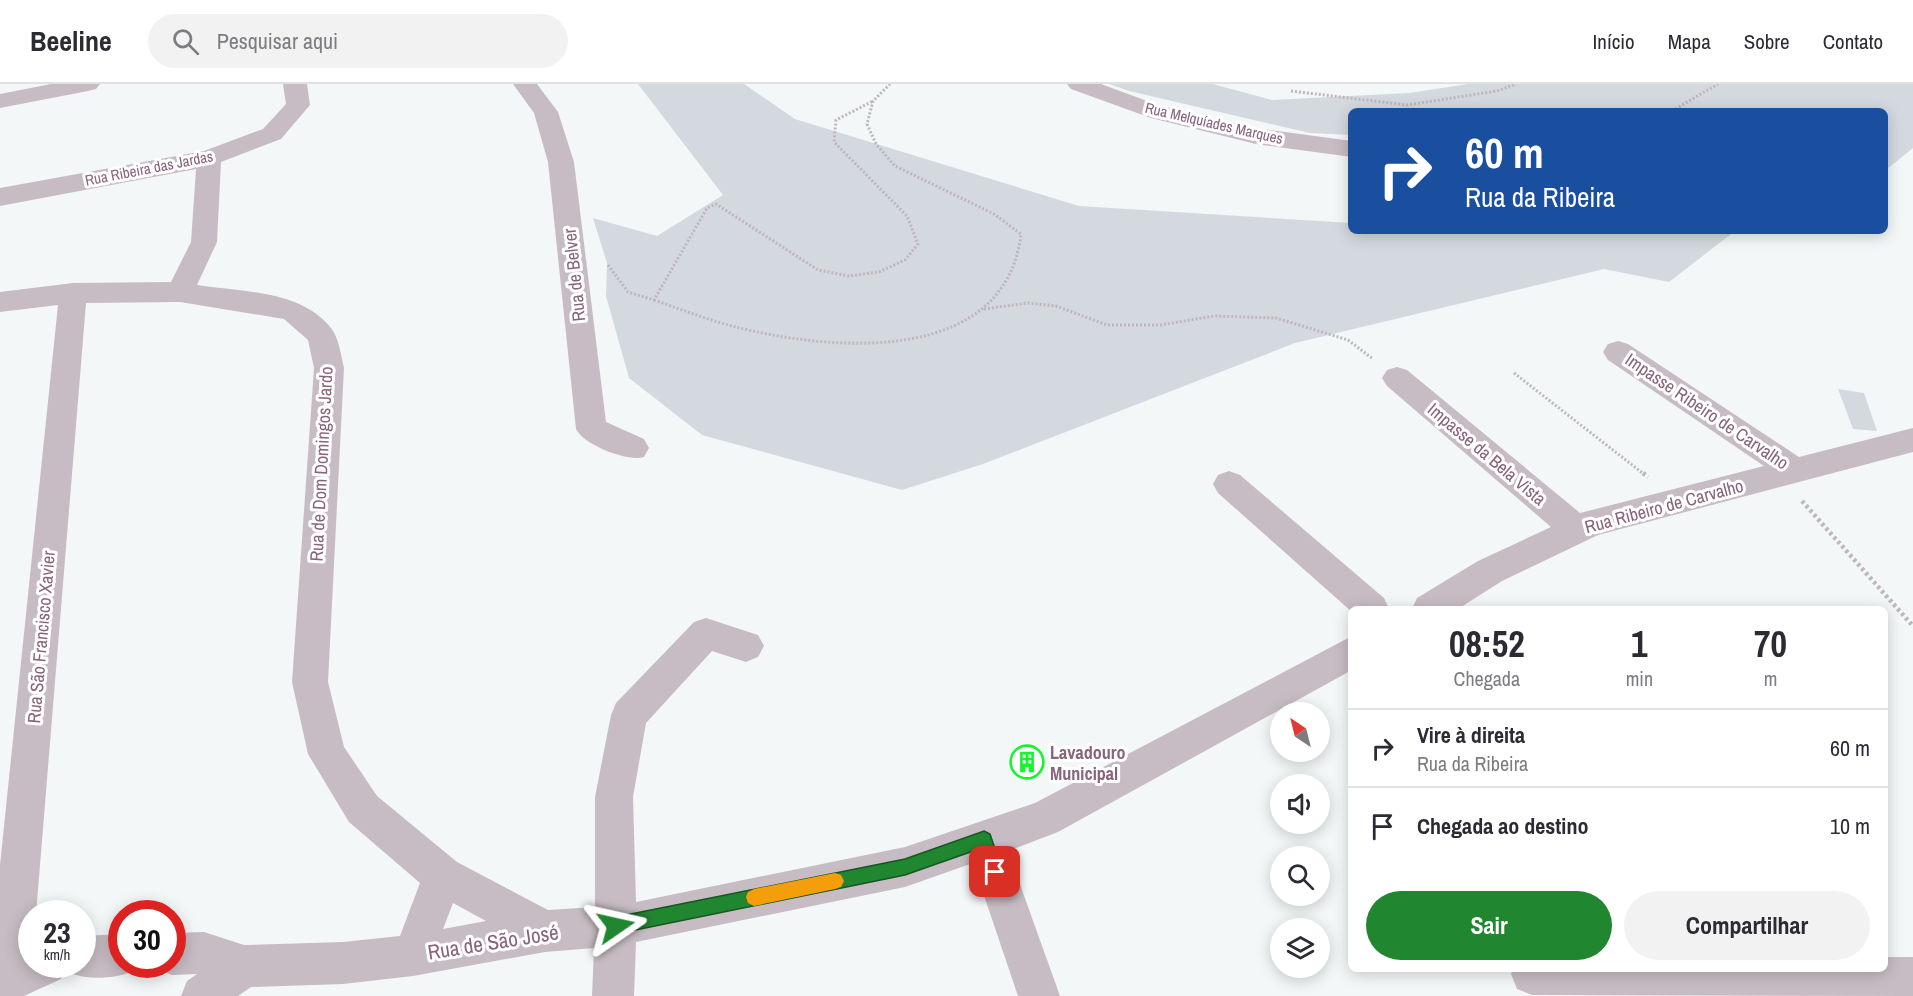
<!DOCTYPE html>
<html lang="pt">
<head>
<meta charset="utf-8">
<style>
	body { margin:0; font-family:"Archivo Narrow",sans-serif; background:#f2f2f3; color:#2b2b33; height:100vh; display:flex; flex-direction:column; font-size:22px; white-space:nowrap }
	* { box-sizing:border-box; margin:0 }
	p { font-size:20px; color:#7c7c81 }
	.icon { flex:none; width:33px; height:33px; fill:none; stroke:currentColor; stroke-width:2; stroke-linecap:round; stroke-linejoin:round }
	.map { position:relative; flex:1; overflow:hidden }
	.drawer { position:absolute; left:1348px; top:522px; width:540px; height:366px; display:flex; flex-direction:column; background:#fff; border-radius:9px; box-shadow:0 3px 15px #0003 }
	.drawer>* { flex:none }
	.banner { position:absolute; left:1348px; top:24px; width:540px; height:126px; border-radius:9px; box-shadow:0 3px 15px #0003; background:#1a4fa0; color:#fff; overflow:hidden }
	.needle { width:39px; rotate:325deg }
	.tools { position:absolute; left:1270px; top:618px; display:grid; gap:12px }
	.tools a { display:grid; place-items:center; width:60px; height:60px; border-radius:50%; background:#fff; box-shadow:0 3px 15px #0003; font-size:30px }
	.speed { position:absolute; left:18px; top:816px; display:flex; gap:12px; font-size:30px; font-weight:700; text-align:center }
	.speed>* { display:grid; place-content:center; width:78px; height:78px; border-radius:50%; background:#fff; box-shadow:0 3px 15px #0003; line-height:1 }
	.speed small { font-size:15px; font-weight:400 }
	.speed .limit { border:9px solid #d22; background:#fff; color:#111 }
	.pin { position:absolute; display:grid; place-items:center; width:51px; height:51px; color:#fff; margin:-26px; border-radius:12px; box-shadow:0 3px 9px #0006 }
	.me { position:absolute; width:66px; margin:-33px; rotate:79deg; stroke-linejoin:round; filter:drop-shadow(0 0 4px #0008) }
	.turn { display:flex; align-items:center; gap:21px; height:126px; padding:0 18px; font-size:27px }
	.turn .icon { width:78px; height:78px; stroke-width:2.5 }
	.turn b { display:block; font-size:42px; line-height:51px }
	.eta { display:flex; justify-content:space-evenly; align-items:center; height:102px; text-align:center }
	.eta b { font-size:36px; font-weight:700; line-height:42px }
	.primary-button { display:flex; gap:12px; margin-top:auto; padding:12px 18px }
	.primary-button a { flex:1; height:69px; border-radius:36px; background:#218630; color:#fff; font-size:24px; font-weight:700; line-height:69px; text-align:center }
	.primary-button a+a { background:#f2f2f3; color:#2b2b33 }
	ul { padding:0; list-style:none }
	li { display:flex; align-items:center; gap:18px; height:78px; padding:0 18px; border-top:2px solid #e1e1e2 }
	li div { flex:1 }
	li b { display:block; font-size:22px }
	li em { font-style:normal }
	header { display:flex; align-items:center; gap:36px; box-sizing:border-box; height:84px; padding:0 30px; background:#fff; border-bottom:2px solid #e1e1e2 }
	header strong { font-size:28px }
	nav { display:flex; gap:33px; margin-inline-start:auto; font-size:21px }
	.search { width:420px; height:54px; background:#f2f2f3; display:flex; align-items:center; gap:15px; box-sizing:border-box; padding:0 21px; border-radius:33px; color:#7c7c81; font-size:22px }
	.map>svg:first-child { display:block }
</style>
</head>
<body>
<header>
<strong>Beeline</strong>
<div class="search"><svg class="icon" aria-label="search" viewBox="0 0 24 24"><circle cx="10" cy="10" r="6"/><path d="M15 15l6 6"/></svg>Pesquisar aqui</div>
<nav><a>Início</a><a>Mapa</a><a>Sobre</a><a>Contato</a></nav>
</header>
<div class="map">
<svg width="1913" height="912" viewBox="0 0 1913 912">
	<rect width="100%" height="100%" fill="#f3f7f7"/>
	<path fill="#d4d9df" d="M638,0h106l51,35 284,87 272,17 1,8h383l-66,51 -65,-13 -309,74 -312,121 -81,26 -200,-55 -73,-57 -23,-82 1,-33 -14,-45 64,18 66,-41z
		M1109,0h104l59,16 137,-7 59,-9h445v64l-27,22v-59h-534l-1,24 -41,-2 -181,-42z
		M1838,305l26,4 13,38 -24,-2z"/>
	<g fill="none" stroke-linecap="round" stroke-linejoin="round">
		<path stroke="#beb7bc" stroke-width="3" stroke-dasharray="2 2" stroke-linecap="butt" d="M1291,7l116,14 90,-14 19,-7
			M1672,27l46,-27
			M608,181l20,27 26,8 53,-92 9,-4 102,66 31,6 30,-4 26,-12 13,-16 -11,-28 -73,-74 2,-22 37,-19
			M654,216c26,9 51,19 78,26 95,25 273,42 289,-92l-27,-20 -99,-48 -19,-22 -9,-20 6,-23 17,-17
			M984,225l44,-6 28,3 51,19h53l54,-9 62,2 72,22 25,19
			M1514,289l131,102"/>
		<path stroke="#beb7bc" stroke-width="4.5" stroke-dasharray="3 3" stroke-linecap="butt" d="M1643,389l5,4
			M1802,417l111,125"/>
		<path fill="#c7bcc3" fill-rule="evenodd" d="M51,0h49l-4,5 -8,2 -88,17v-14z
			M283,0h24l3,21 -29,34 -60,23 -4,80 -20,43c45,7 104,5 134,43 8,10 10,28 13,40l-16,314 16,65 33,49 80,66 91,48 47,-3v-110l16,-82 5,-12 78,-81 12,-4 52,17 6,11 -6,11 -12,5 -34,-11 -66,72 -13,74 3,105 269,-55 130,-44 317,-167v34l-294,162 -50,19 52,145h-42l-45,-133 -68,24 -269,55 -2,54h-42l2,-48 -49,4 -132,24 -70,8 -92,3 -13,9h-57l6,-15 10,-7 -25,1 -15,-6 -1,-5h16v-31l32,-1 40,13 99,-3 57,-6 20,-53 -71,-61 -41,-68 -16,-72 22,-314 -6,-28 -24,-21 -104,-17 -94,1 -50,611h-4v50h50v-28l40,-2v30h17l-2,6c-22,9 -48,11 -70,2l-2,-5 -4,12 -37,17h-24v-131l58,-560 -58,7v-20l73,-9 98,-1 20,-40 5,-73 -196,37v-18l204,-37 59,-22 23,-25zM453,819l33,18 -43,8z
			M513,0h24l21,28 16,50 32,260 38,17 5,9 -5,9c-17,5 -60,-12 -68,-28l-28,-267 -14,-49z
			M1067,0h34l57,21 98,23 96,13v16l-96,-13 -105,-26 -80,-29z
			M1618,257l10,3 171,113 114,-29v24l-315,83 -96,46 -44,28h-46l5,-11 61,-37 73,-34 -164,-141 -5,-8 5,-8 10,-3 10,3 173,143 184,-47 -156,-106 -5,-8 5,-8z
			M1229,387l11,4 144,123 5,11h-37v3l-134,-119 -5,-9 5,-9z
			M1886,873h27v39l-381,-1 -15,-6 -6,-15 2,-5h373z"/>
	</g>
	<path fill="#218630" stroke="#15571f" stroke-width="1.5" d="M984,747l6,3 13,38 -2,6 -6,2 -6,-2 -10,-29 -74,26 -289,59 -6,-3 -3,-5 3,-6 6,-3 289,-58z"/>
	<path fill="#f59e0b" d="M835,789l6,2 3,6 -3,6 -6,2 -81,17 -6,-3 -2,-6 2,-5 6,-3z"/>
	<defs>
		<g id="building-ring" transform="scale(1.725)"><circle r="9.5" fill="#fff" stroke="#15f52d" stroke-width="1.5"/><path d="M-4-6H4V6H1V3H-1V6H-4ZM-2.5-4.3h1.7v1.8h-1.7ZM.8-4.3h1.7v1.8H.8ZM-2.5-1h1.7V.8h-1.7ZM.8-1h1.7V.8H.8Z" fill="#15f52d"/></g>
	</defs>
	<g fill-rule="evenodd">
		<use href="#building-ring" x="1027" y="678"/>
	</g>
	<g text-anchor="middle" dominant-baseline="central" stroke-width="6" stroke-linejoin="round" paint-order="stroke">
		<g font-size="15" fill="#88637c" stroke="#fff">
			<text transform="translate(1214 39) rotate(13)">Rua Melquíades Marques</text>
			<text transform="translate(149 84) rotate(-11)">Rua Ribeira das Jardas</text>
		</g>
		<g font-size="18" fill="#88637c" stroke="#fff">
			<text transform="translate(574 191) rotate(-96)">Rua de Belver</text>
			<text transform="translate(1707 327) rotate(34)">Impasse Ribeiro de Carvalho</text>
			<text transform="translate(1487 370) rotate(40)">Impasse da Bela Vista</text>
			<text transform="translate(321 380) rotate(-87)">Rua de Dom Domingos Jardo</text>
			<text transform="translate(1664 422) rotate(-15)">Rua Ribeiro de Carvalho</text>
			<text transform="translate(41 553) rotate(-85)">Rua São Francisco Xavier</text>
		</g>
		<g font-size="18" font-weight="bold" fill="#88637c" stroke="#fff" text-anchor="start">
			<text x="1050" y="668">Lavadouro<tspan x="1050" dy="21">Municipal</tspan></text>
		</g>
		<g font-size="21" fill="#88637c" stroke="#fff">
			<text transform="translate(493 858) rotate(-9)">Rua de São José</text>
		</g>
	</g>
</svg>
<div class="tools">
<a><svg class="needle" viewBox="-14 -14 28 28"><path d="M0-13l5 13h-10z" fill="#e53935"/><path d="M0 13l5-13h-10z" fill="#7c7c81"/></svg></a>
<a><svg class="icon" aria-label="sound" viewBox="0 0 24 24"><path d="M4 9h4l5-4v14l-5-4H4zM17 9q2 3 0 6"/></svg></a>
<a><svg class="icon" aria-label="search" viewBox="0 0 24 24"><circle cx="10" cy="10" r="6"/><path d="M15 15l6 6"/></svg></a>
<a><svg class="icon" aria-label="layers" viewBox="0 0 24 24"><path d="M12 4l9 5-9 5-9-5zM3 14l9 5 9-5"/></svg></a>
</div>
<div class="speed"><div>23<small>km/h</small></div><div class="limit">30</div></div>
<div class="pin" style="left:995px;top:788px;background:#d93025"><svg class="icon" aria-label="arrive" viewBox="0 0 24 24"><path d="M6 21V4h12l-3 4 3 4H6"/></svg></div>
<svg class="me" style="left:616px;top:842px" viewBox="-20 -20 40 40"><path d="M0-17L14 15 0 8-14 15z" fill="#218630" stroke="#fff" stroke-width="4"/></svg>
<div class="banner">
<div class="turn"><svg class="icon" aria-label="right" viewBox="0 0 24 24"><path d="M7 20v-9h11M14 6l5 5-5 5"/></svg><div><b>60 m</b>Rua da Ribeira</div></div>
</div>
<section class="drawer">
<div class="eta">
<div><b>08:52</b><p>Chegada</p></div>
<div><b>1</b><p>min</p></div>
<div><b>70</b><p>m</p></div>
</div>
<ul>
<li><svg class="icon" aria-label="right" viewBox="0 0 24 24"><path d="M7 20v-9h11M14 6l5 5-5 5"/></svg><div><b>Vire à direita</b><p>Rua da Ribeira</p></div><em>60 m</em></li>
<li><svg class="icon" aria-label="arrive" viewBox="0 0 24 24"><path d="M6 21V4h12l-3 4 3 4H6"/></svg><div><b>Chegada ao destino</b></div><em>10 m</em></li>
</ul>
<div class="primary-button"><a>Sair</a><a>Compartilhar</a></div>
</section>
</div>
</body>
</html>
